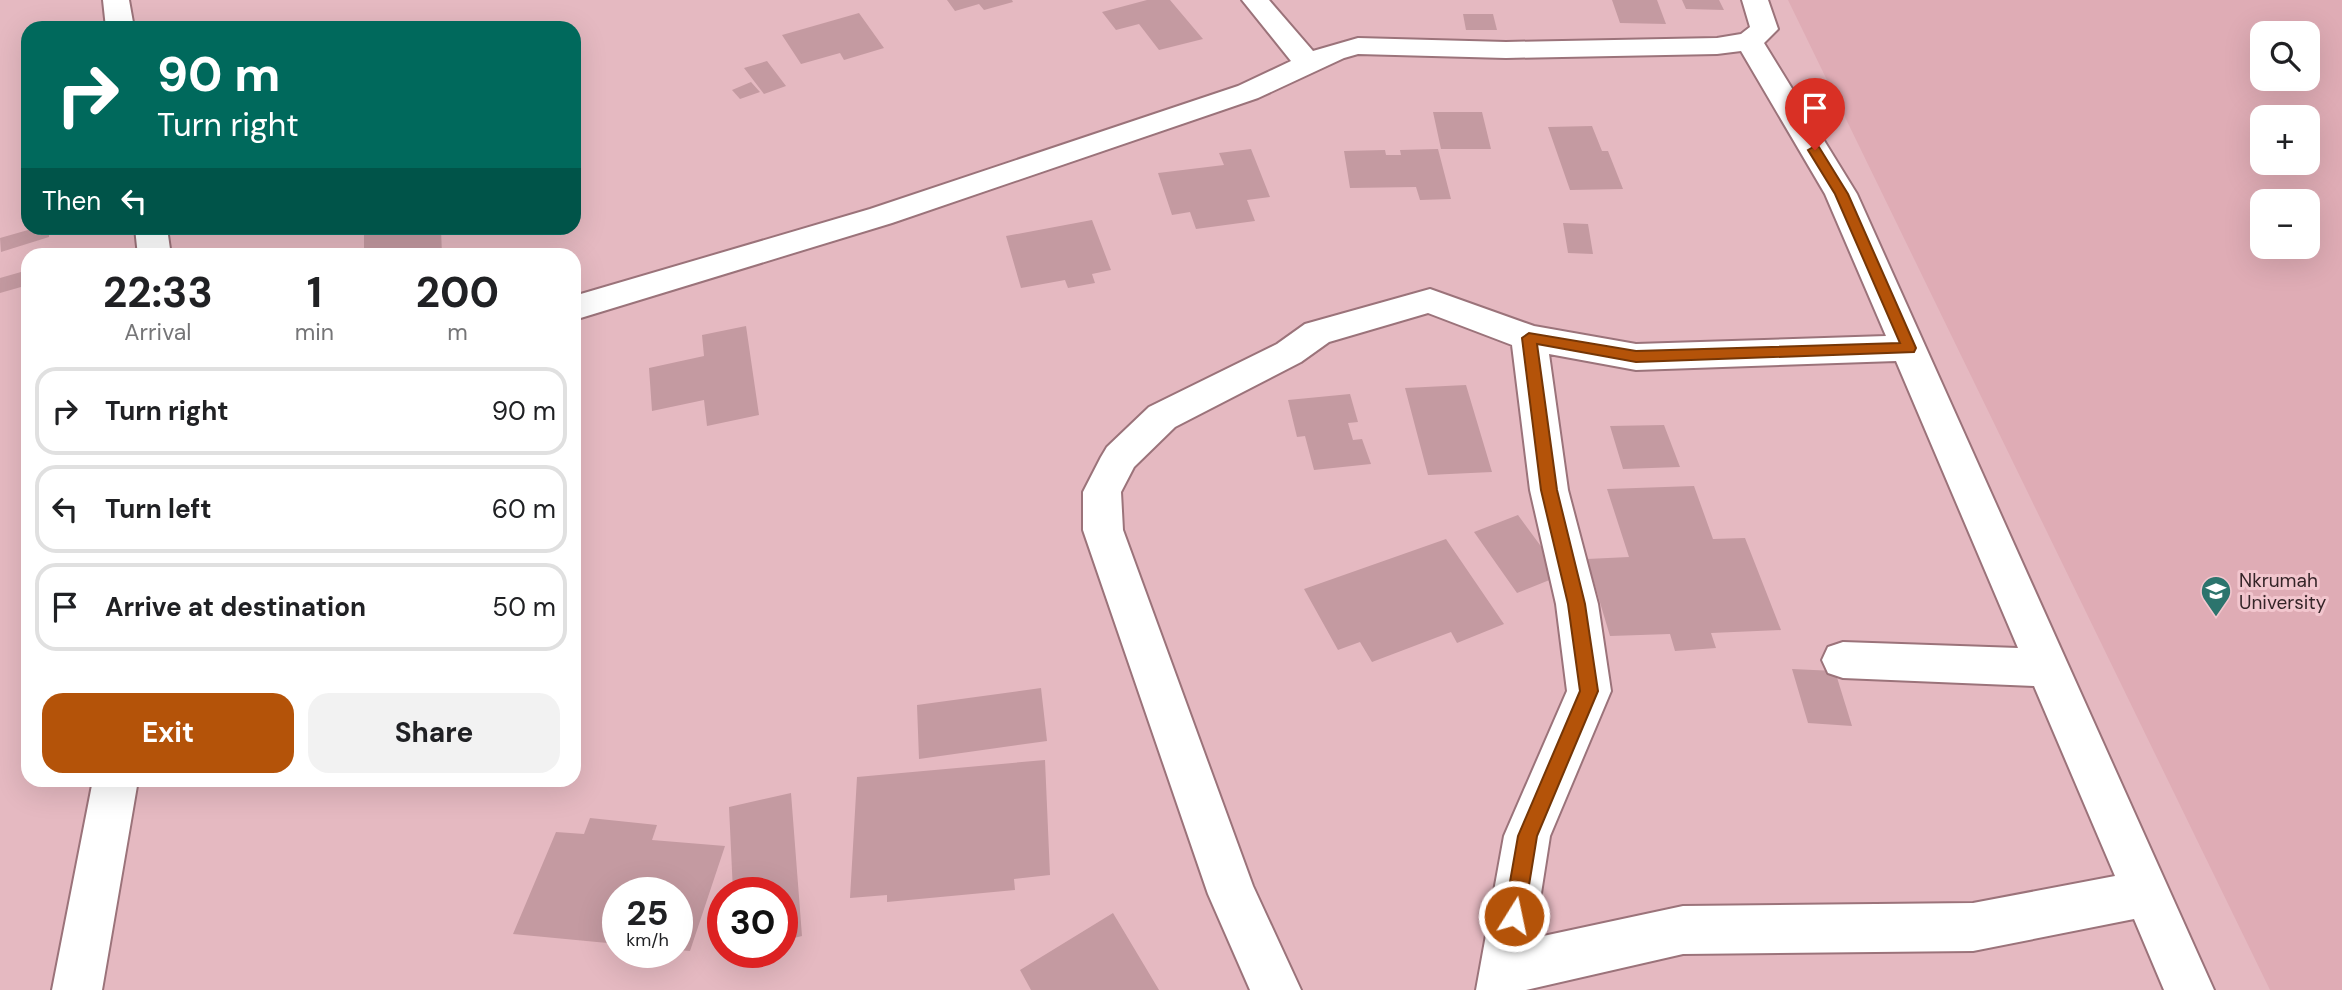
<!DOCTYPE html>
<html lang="en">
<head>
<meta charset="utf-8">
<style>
	body { margin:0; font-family:"DM Sans",sans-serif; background:#f2f2f2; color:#202124; height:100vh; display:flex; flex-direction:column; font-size:26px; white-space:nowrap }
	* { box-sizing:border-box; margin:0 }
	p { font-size:23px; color:#757577 }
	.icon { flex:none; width:38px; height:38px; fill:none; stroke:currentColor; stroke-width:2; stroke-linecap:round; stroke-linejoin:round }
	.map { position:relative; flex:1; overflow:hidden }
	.drawer { position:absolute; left:21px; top:248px; width:560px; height:539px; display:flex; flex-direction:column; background:#fff; border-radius:21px; box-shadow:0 7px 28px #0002 }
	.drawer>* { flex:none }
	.banner { position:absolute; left:21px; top:21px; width:560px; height:214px; border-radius:21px; box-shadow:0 7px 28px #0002; background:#00695c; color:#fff; overflow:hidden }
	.controls { position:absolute; left:2250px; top:21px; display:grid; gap:14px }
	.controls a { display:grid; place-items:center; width:70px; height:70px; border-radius:14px; background:#fff; box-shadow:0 7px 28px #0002; font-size:35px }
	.speed { position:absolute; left:602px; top:877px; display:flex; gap:14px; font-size:35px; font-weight:700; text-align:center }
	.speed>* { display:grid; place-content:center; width:91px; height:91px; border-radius:50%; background:#fff; box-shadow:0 7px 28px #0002; line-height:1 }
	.speed small { font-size:18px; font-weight:400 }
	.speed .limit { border:10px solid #d22; background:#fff; color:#111 }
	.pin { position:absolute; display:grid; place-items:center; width:60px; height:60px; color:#fff; margin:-72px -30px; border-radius:50% 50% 50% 0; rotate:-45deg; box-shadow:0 0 7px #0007 }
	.pin .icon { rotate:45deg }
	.me { position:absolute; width:77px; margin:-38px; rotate:10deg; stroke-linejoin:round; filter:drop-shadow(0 0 5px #0008) }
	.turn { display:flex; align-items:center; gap:24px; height:147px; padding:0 21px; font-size:32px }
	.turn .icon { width:91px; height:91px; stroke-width:2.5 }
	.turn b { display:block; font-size:49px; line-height:60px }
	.then { display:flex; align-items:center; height:66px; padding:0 21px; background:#0003; gap:14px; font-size:26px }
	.eta { display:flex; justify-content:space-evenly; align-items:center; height:119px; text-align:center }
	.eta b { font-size:42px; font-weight:700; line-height:49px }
	.primary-button { display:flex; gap:14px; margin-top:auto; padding:14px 21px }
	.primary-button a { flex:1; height:80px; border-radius:21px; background:#b45309; color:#fff; font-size:28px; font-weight:700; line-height:80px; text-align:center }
	.primary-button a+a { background:#f2f2f2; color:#202124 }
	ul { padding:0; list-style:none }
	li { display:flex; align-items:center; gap:21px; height:88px; margin:0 14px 10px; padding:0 7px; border:4px solid #e0e0e0; border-radius:21px }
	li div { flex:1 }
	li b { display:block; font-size:26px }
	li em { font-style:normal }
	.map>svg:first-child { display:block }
</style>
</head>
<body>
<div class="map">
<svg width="2342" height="990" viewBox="0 0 2342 990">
	<rect width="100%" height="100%" fill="#e5b9c1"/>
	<path fill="#dfacb5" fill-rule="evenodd" d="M1788,0h554v990h-72zM2263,33h45v46h-45zM2263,117h45v46h-45zM2263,201h45v46h-45z"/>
	<path fill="#c49aa1" d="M947,0h65l1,2 -29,8 -5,-6 -24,7z
		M1147,0h23l33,39 -44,11 -20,-26 -23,6 -14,-18z
		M1612,0h45l9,24 -46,-1z
		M1682,0h37l5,10 -38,-1z
		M859,13l25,35 -40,12 -4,-7 -39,11 -19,-29z
		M1463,14h30l4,16h-31z
		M767,61l19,25 -22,8 -20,-26z
		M751,82l9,10 -20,7 -8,-9z
		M1433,112h49l9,37h-50z
		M1592,126l10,25h6l15,38 -53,1 -22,-63z
		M1251,149l19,48 -23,3 8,21 -59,8 -6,-17 -18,3 -14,-42 66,-8 -5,-12z
		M1438,149l13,50 -31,1 -4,-13 -66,1 -6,-37 41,-1 1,5h15l-1,-5z
		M1092,220l19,50 -19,4 3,9 -27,5 -3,-8 -44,8 -15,-52z
		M1563,223l25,1 5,30 -25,-1z
		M35,228h14v9l-48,15 -1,-14z
		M364,228h77l1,28h-78z
		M28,270v15l-28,8v-15z
		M746,326l13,89 -52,11 -3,-26 -52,11 -3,-43 55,-12 -2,-21z
		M1466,385l26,87 -64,3 -23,-87z
		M1350,394l8,28 -10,1 5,17 9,-1 9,25 -57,6 -9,-34 -8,1 -9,-37z
		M1664,425l16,42 -57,2 -13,-43z
		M1694,486l19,53 32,-1 36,92 -70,3 5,15 -41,3 -5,-17 -60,2 -23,-77 42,-2 -22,-68z
		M1518,515l44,60 -45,18 -43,-61z
		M1446,539l58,85 -47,19 -6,-11 -79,30 -12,-20 -22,8 -34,-61z
		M1792,669l43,2 17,55 -44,-3z
		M1041,688l6,53 -128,18 -2,-54z
		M1045,760l5,115 -36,4 1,11 -128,12v-7l-37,3 7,-121z
		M791,793l11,143 -20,5v-49h-49l-4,-85z
		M590,818l67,7 -5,15 73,6 -35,105 -13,-1v-58h-59v52l-105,-10 43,-102 28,2z
		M1113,913l46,77h-128l-11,-20z"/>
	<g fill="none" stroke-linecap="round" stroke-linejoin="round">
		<g stroke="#9b737a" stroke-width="4">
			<path id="minor" d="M103,0h26l5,28h-28z
				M1242,0h27l44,51 45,-13 148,4 211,-4 24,-4 9,-7 -8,-27h26l10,29 -14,14 93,151 357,796h-50l-30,-71 -161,32 -290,3 -157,36h-50l28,-154 63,-145 -11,-87 -26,-114 -18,-145 -84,-32 -99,29 -28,20 -126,65 -41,40 -13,25 2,38 130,356 48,104h-51l-42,-96 -125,-364v-38l18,-35 6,-10 42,-40 128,-63 28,-20 125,-35 104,37 102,18 250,-8 -61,-142 -84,-143 -24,3 -211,4 -148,-4 -14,4 -86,40 -366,125 -318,97v-24l296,-87 368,-123 53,-25zM1549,354l87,16 260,-9 122,287 -175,-6 -15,5 -6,13 6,13 15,5 191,8 81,190 -142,27 -290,3 -149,32 16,-102 61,-145 -13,-87 -30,-114z
				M135,228h32l4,28h-33z
				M93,780h45l-36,210h-50z"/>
		</g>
		<use href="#minor" fill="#fff" fill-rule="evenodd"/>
	</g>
	<path fill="#b45309" stroke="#753606" stroke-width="2" d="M1815,146l4,1 29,47 68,154 -2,4 -278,10 -99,-18 20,146 28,114 13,87 -61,145 -13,80 -3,7 -7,2 -7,-2 -3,-7 14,-80 62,-145 -12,-87 -27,-114 -19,-152 7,-5 107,18 264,-8 -65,-149 -27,-44z"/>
	<defs>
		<g id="university-pin" transform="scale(1.575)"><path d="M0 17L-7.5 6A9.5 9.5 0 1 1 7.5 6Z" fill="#2c746d" stroke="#f2c6ce"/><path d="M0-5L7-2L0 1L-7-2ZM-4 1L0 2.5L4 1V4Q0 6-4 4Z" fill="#fff"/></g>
	</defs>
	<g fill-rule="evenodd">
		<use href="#university-pin" x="2216" y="591"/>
	</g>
	<g text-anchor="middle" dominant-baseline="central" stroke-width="6" stroke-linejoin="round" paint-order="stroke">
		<g font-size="19" fill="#352528" stroke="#f2c6ce" text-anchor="start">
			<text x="2239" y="580">Nkrumah<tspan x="2239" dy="22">University</tspan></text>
		</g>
	</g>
</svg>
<div class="controls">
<a><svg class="icon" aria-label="search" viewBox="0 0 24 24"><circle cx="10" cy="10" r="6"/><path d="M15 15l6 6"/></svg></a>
<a>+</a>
<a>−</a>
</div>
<div class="speed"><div>25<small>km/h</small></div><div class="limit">30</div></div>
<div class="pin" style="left:1815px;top:150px;background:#d93025"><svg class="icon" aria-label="arrive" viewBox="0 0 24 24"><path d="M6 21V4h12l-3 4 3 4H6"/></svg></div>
<svg class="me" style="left:1514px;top:916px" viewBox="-20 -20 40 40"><circle r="17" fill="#b45309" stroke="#fff" stroke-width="3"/><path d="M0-11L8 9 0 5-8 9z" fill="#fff"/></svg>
<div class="banner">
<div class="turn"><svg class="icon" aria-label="right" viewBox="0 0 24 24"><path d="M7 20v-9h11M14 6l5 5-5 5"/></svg><div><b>90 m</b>Turn right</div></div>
<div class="then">Then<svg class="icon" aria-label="left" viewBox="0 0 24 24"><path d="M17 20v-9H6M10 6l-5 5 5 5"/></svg></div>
</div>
<section class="drawer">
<div class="eta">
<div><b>22:33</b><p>Arrival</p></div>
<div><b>1</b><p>min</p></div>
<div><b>200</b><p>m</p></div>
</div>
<ul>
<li><svg class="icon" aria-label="right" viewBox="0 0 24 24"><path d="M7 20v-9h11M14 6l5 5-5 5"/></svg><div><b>Turn right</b></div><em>90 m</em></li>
<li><svg class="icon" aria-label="left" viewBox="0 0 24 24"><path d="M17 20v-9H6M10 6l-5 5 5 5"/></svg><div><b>Turn left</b></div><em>60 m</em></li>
<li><svg class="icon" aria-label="arrive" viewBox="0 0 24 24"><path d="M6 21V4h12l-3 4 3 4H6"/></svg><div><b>Arrive at destination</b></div><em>50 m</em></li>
</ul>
<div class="primary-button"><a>Exit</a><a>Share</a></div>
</section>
</div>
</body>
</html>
